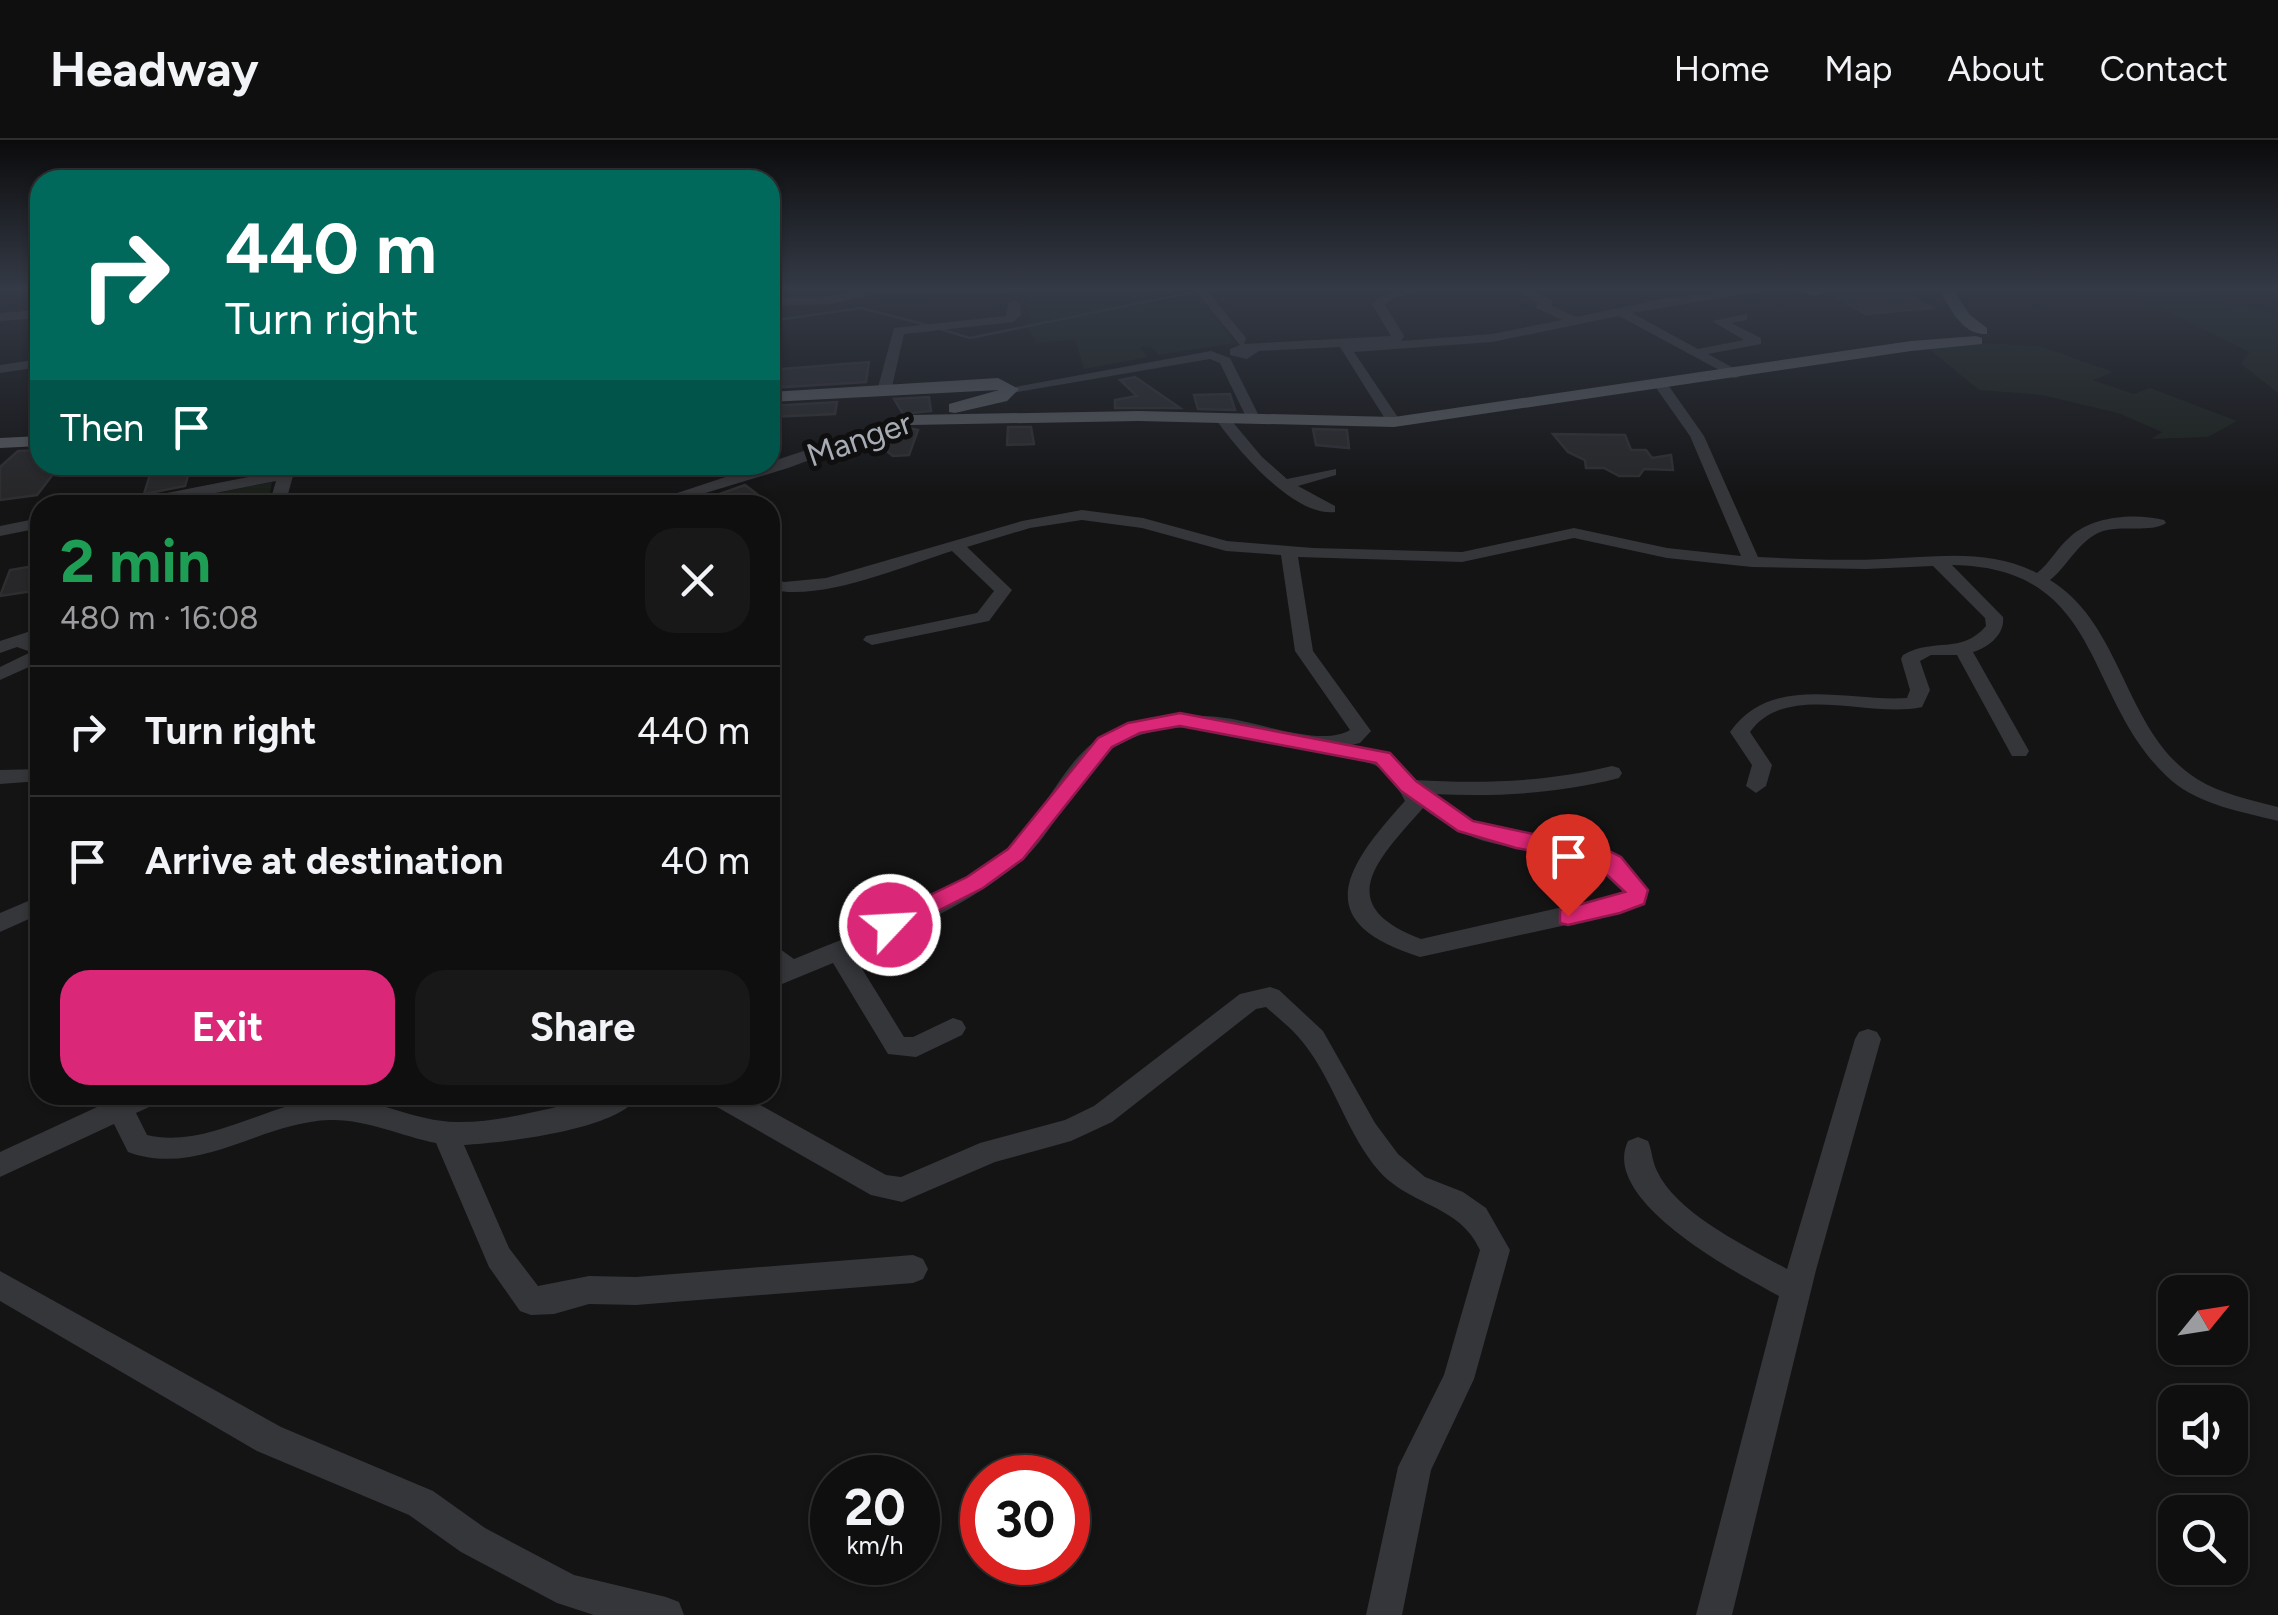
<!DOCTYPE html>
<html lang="en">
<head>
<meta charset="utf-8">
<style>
	body { margin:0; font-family:Figtree,sans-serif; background:#181819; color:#f1f3f6; height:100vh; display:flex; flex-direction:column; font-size:38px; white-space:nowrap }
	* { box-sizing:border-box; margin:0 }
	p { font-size:32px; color:#9b9c9f }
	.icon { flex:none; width:55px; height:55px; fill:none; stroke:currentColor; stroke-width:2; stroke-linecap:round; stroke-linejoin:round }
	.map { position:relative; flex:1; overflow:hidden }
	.drawer { position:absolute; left:30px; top:355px; width:750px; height:610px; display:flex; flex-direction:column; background:#0f0f10; border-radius:30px; box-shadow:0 2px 8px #0004,0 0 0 2px #2f2f30 }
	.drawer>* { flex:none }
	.banner { position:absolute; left:30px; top:30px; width:750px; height:305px; border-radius:30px; box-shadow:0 2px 8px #0004,0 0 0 2px #2f2f30; background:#00695c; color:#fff; overflow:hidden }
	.needle { width:65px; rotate:60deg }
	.controls { position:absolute; left:2158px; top:1135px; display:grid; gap:20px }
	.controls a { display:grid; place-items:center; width:90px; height:90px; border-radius:20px; background:#0f0f10; box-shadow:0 2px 8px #0004,0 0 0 2px #2f2f30; font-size:50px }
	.speed { position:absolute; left:810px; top:1315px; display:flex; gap:20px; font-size:50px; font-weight:700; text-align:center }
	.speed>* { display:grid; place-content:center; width:130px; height:130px; border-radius:50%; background:#0f0f10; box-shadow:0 2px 8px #0004,0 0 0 2px #2f2f30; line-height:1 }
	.speed small { font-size:25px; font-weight:400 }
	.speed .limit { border:15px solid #d22; background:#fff; color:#111 }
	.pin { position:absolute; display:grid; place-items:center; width:85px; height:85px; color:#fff; margin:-102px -42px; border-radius:50% 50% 50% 0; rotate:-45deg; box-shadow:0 0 10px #0007 }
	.pin .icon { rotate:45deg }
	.me { position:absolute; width:110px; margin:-55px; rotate:65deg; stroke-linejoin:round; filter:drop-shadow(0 0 8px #0008) }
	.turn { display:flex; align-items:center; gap:35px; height:210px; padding:0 30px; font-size:45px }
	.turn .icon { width:130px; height:130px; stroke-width:2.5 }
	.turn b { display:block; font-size:70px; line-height:85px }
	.then { display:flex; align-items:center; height:95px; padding:0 30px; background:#0003; gap:20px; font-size:38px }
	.round { display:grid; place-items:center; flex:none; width:105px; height:105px; border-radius:30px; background:#181819 }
	.overview { display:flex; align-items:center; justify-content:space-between; height:170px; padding:0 30px }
	h1 { font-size:60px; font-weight:700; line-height:75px; color:#1e9e55 }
	.button { display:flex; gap:20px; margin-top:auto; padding:20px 30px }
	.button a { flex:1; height:115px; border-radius:30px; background:#db2777; color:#fff; font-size:40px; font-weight:700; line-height:115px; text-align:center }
	.button a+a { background:#181819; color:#f1f3f6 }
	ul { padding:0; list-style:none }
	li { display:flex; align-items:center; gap:30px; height:130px; padding:0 30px; border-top:2px solid #2f2f30 }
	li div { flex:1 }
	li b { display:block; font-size:38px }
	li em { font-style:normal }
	header { display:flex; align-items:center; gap:60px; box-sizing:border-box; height:140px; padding:0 50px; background:#0f0f10; border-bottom:2px solid #2f2f30 }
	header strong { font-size:48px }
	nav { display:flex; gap:55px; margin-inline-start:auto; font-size:35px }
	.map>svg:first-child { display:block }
</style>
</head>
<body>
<header>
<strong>Headway</strong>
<nav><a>Home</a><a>Map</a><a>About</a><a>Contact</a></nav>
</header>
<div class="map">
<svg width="2278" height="1475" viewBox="0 0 2278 1475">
	<rect width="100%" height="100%" fill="#141415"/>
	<path fill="#1b201b" d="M1086,148h67l7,9 37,-4 38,50 -76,12 -9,-9 -10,1 8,10 -64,12 -9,-29 -39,3 -11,-20 7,-1 -8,-30z
		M2121,148h67l41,17 49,10v78l-37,-29 8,-12z
		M1964,202l76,4 73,26 -20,8 41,14 16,-6 87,33 -29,16 -57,2 11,-7 -44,-19 -76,-18 -63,-5 -50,-41z
		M272,342l-3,17 -31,6h-82z"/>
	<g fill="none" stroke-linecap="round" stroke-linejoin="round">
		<path stroke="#2c3338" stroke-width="2.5" d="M770,181l91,-13 66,17
			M937,188l33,10 243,-50"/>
	</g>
	<path fill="#272729" stroke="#2e2e31" stroke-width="2.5" d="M1843,148l61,4 28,16 -66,6 -34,-20 17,-3z
		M869,222l-3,20 -96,6v-18z
		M1135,237l45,31h-65v-8l22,-4 -17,-16z
		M1230,254l5,16 -37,-1 -4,-14z
		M929,257l2,14 -28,3 -9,-15z
		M837,262l-2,12 -65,3v-11z
		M1008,287h23l3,17 -27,1z
		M908,288l10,2 -9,25 -16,1 -20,-16z
		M1313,289l34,1 2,18 -33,-3z
		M1553,294l72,1 6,15h15l6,8 19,-3 2,15 -29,-1 -5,7h-20l-15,-8h-18l-1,-8 -17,-8z
		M40,310v15h20l-23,30 -37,5v-33l18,-16z
		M153,325h38l-6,21 -41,8z
		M745,345l12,9 -6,2 9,9h-71z
		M40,425v25l-40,6 10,-26z"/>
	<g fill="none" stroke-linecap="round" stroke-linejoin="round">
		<path fill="#35363a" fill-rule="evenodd" d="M868,148h170l-6,4 -155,1 -46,11 -61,2v-8l61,-2z
			M1193,148h12l41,50 -2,6 147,-8 -19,-32c16,-15 35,-17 56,-16l-34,10 -9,7 19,31 -3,5 91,-7 70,-14 -26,-12 1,-6 -21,-10 -1,-4h11l26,12v6l24,11 90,-19 87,-10 15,2 -136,23 66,36 46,-9 -32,-19 35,-7v6l-16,3 30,15v6l-53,10 31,17v6l-5,1 -115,-62 -127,26 -138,10 47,70 -7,4 -7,-4 -47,-75 -81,4 -12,8 -17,-4v-6l10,-4z
			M1014,160l6,4 1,11 -8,7 -109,12 -13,57 -7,4 -7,-4 17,-63 112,-12 2,-12z
			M40,170v8l-40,3v-8z
			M1211,211l19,7 30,60 -2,3h-10l-28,-58 -10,-4 -199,34 -7,-4z
			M40,219v8l-40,6v-8z
			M1661,241l5,1 38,54 54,121c42,2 84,4 125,2 53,-2 105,-11 154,14 13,-10 20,-25 33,-36 23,-21 64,-24 94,-17l2,3c-15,10 -44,2 -63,8 -25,9 -33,33 -53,49 74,45 74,153 147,199 24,15 54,21 81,28v14c-35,-9 -78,-16 -106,-40 -90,-79 -65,-214 -220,-216l51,52c2,17 -14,30 -30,35l56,99 -3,5h-14l-55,-101h-26l-11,6 10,29 -8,17c-53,12 -135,-26 -172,25l22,33 -6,21 -10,7 -10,-7 6,-21 -22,-33c41,-59 117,-30 177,-34l3,-8 -9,-31 2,-4c31,-18 58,0 83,-29l-1,-8 -52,-52 -67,3 -114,-2 -85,-9 -93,-20 -112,24 -164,-5 15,94 58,80 -11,12 -13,3 43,8 25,26c67,4 132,2 197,-14l7,2 3,5 -3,5c-62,16 -123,19 -186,16 18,14 38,27 61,35 55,17 119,5 154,61l-5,14 -31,11 -192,42c-112,-35 -75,-90 -15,-156 -25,-50 -42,-35 -87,-50 -74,-24 -180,-48 -234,25 -22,29 -36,63 -64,86 -49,41 -109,67 -167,92l51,83h9l40,-19 9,3 4,7 -4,7 -46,22 -28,-3 -55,-91 -63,26v-19l3,-2 -3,-3v-23l24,17c72,-30 155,-58 214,-111 42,-37 57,-100 112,-121 31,-12 66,-13 98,-10 36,3 103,31 132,13l-55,-79 -14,-96 -55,-4 -84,-23 -60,-8 -52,8 -63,19 45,43 -23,31 -117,24 -9,-5 3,-4 111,-23 17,-22 -42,-40c-48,15 -134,52 -182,38v-11l14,4 42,-4 196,-57 60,-11 61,8 84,23 86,7 149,4 112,-24 93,20 74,8 -51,-120 -36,-51zM1423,668c18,14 39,26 61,33 47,14 111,6 141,52l-204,46c-90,-34 -44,-79 2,-131z
			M1216,274h10l36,43 25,22 49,-10v6l-38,11 37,20v6c-42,5 -98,-63 -121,-95z
			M906,277l12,3 -130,48 -122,37h-25z
			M280,325h16l-11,40h-16l7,-24 -121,24h-32l8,-5 148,-29z
			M40,378v10l-40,8v-10z
			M40,488v34l-40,18v-13l31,-15 -14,-5 -17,6v-12z
			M40,629v12l-40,3v-14z
			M40,756v18l-40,18v-19z
			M1270,847l9,3 44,41 52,92 23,31 27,23 38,15 23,16 24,42 -36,129 -43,91 -29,145h-36l32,-148 46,-92 36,-125c-20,-45 -70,-44 -101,-79 -32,-37 -44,-87 -74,-126 -11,-15 -26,-26 -39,-38l-10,2 -144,113 -41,19 -76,21 -93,40 -31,-7 -161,-92 -4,-8h36l144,80 15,2 79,-34 85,-23 29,-14 146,-112z
			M1868,889l9,3 4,7 -65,231 -84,345h-36l83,-319c-40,-22 -180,-95 -151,-155l10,-4 10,4c4,9 4,20 9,30 19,42 90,76 130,98l68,-230 4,-7z
			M123,955h39l-4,8 -22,10 11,22c58,14 120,-31 178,-37 46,-4 88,25 134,24 62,0 120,-27 180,-27 -18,35 -138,48 -175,50l45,103 29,38 51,-10 47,1 277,-22 10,4 5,10 -5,10 -10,4 -277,22 -47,-1 -35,10 -23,1 -11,-4 -31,-44 -53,-124c-35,-7 -70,-24 -106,-23 -70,2 -131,58 -202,32l-14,-28 -114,53v-25z
			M0,1131l281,156 152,64 52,37 89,47 92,22 13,5 5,13h-90l-37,-12 -96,-51 -52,-37 -152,-64 -257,-150z"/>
		<path fill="#525458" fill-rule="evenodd" d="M1788,148h49l-23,8z
			M1938,148h14l18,27 17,13v6c-25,2 -37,-27 -49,-46z
			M1976,196l6,2v6l-71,7 -517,76 -255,-6 -228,4 -9,-5 9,-5 228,-4 255,6 517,-76z
			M998,238l21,11 -12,12 -52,12 -6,-1v-8l50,-14 -229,12v-10z
			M40,296v10l-40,2v-10z"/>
	</g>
	<linearGradient id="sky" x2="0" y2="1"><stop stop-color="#0b0b0c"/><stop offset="0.42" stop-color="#343a46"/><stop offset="1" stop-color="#343a46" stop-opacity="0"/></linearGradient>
	<rect width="2278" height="354" fill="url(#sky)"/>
	<path fill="#db2777" stroke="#8e194d" stroke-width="2.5" d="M1180,573l210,40 26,28 57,40 134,29 14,7 27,33 -4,14 -24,9 -52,12 -8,-2v-13l65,-18 -32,-30 -77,-14 -58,-17 -57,-40 -25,-28 -196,-37 -40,7 -28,14 -89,112 -40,29 -85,43h-17v-12l86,-42 41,-28 90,-111 30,-15z"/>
	<g text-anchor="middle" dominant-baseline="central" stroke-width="10" stroke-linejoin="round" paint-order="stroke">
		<g font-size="32" fill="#a7acb4" stroke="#0f0f10">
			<text transform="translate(859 299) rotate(-19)">Manger</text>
		</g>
	</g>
</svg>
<div class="controls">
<a><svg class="needle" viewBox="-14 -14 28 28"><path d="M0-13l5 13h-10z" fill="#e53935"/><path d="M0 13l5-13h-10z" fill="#9b9c9f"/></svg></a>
<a><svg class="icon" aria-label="sound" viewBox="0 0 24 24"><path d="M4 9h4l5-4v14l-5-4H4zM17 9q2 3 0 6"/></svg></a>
<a><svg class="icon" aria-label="search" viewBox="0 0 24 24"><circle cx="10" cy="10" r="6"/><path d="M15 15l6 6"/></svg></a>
</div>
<div class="speed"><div>20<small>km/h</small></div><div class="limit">30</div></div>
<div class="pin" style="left:1568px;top:776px;background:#d93025"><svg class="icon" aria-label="arrive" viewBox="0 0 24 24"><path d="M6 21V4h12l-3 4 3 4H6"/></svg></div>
<svg class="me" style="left:890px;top:785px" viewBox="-20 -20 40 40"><circle r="17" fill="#db2777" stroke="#fff" stroke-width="3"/><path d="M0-11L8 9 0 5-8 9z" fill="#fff"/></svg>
<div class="banner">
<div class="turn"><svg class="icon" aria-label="right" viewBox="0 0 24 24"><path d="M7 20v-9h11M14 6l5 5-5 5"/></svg><div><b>440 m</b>Turn right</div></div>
<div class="then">Then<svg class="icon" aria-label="arrive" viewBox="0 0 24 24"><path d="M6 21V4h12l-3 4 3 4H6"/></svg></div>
</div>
<section class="drawer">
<div class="overview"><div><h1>2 min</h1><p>480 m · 16:08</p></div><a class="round"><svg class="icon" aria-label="close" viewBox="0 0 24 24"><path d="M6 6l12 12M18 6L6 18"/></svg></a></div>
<ul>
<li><svg class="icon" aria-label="right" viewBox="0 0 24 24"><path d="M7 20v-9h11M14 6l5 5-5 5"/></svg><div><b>Turn right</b></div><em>440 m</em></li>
<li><svg class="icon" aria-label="arrive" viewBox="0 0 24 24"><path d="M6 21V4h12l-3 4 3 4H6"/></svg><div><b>Arrive at destination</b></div><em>40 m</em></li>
</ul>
<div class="button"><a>Exit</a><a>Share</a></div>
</section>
</div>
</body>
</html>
